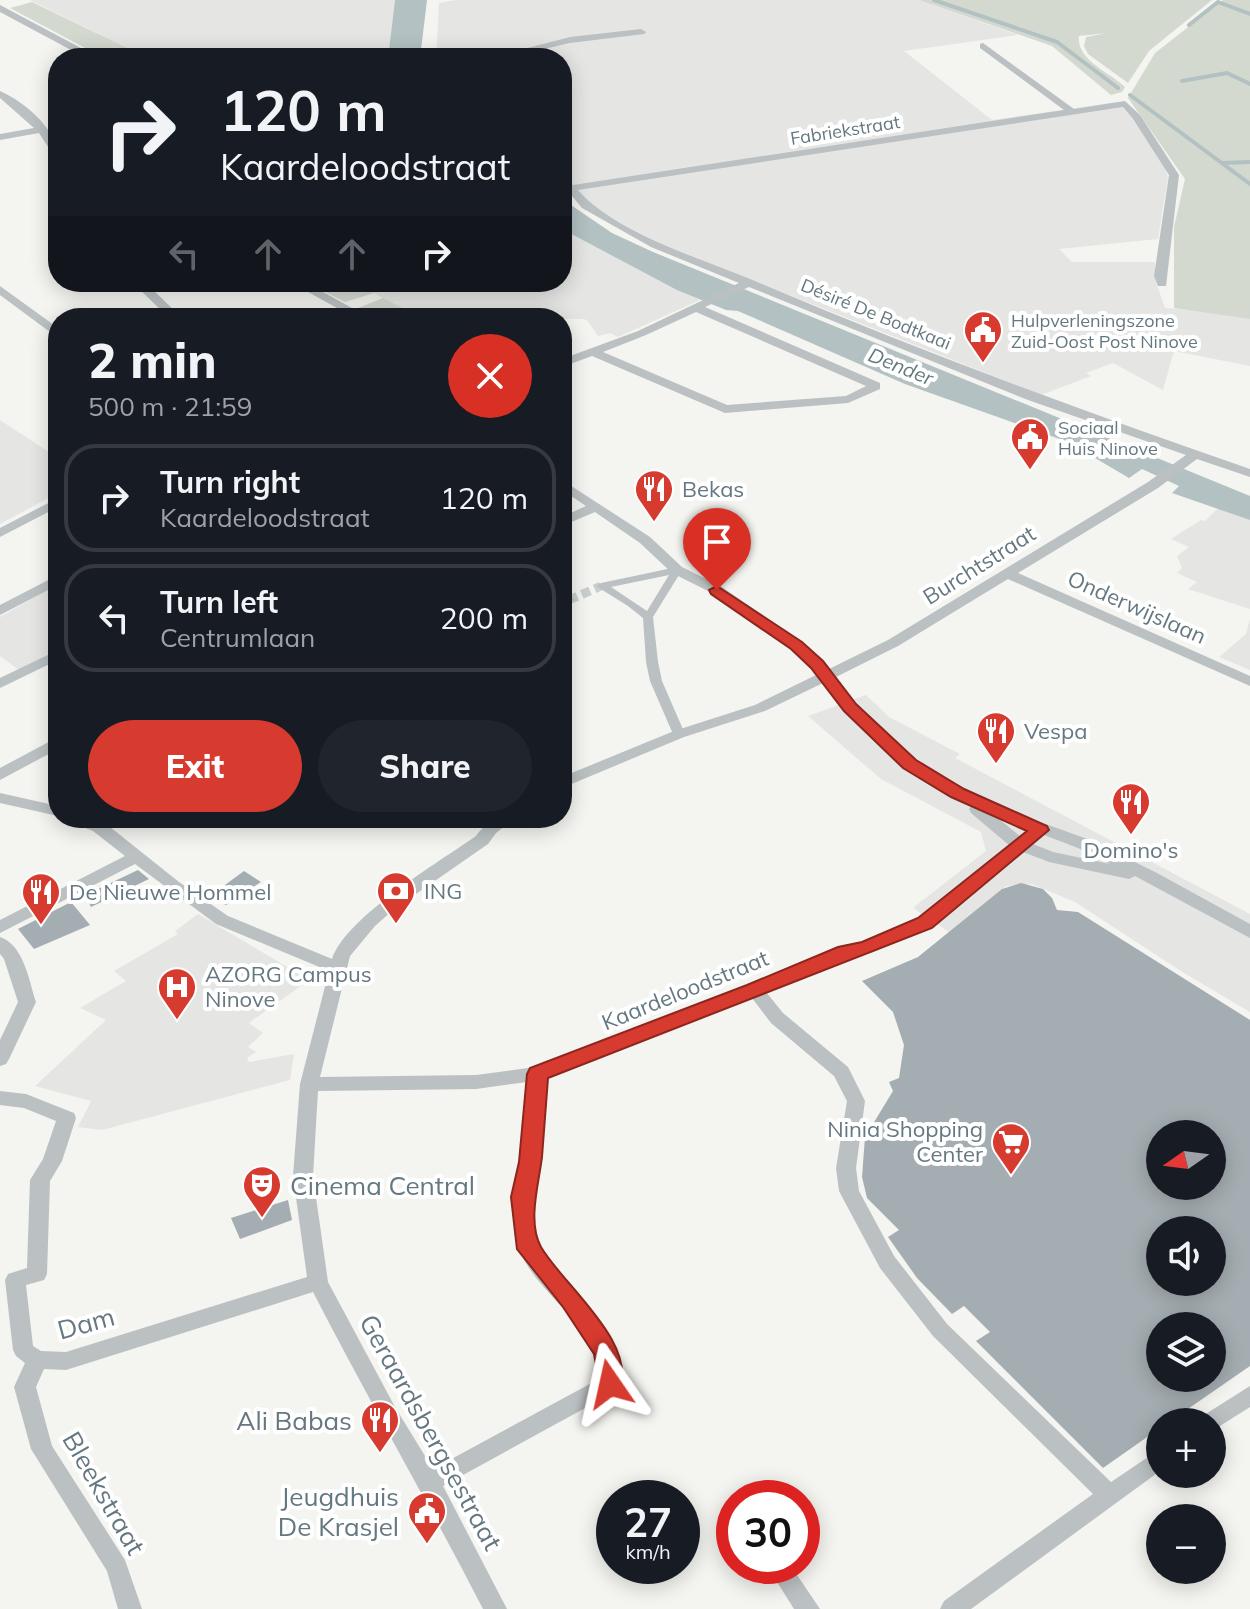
<!DOCTYPE html>
<html lang="en">
<head>
<meta charset="utf-8">
<style>
	body { margin:0; font-family:Mulish,sans-serif; background:#20242c; color:#f1f3f6; height:100vh; display:flex; flex-direction:column; font-size:30px; white-space:nowrap }
	* { box-sizing:border-box; margin:0 }
	p { font-size:26px; color:#9ea1a6 }
	.icon { flex:none; width:44px; height:44px; fill:none; stroke:currentColor; stroke-width:2; stroke-linecap:round; stroke-linejoin:round }
	.map { position:relative; flex:1; overflow:hidden }
	.sheet { position:absolute; left:48px; top:308px; width:524px; height:520px; display:flex; flex-direction:column; background:#171b24; border-radius:32px; box-shadow:0 4px 20px #0003 }
	.sheet>* { flex:none }
	.banner { position:absolute; left:48px; top:48px; width:524px; height:244px; border-radius:32px; box-shadow:0 4px 20px #0003; background:#171b24; color:#f1f3f6; overflow:hidden }
	.needle { width:52px; rotate:256deg }
	.fabs { position:absolute; left:1146px; top:1120px; display:grid; gap:16px }
	.fabs a { display:grid; place-items:center; width:80px; height:80px; border-radius:50%; background:#171b24; box-shadow:0 4px 20px #0003; font-size:40px }
	.speed { position:absolute; left:596px; top:1480px; display:flex; gap:16px; font-size:40px; font-weight:700; text-align:center }
	.speed>* { display:grid; place-content:center; width:104px; height:104px; border-radius:50%; background:#171b24; box-shadow:0 4px 20px #0003; line-height:1 }
	.speed small { font-size:20px; font-weight:400 }
	.speed .limit { border:12px solid #d22; background:#fff; color:#111 }
	.pin { position:absolute; display:grid; place-items:center; width:68px; height:68px; color:#fff; margin:-82px -34px; border-radius:50% 50% 50% 0; rotate:-45deg; box-shadow:0 0 8px #0007 }
	.pin .icon { rotate:45deg }
	.me { position:absolute; width:88px; margin:-44px; rotate:349deg; stroke-linejoin:round; filter:drop-shadow(0 0 6px #0008) }
	.turn { display:flex; align-items:center; gap:28px; height:168px; padding:0 40px; font-size:36px }
	.turn .icon { width:104px; height:104px; stroke-width:2.5 }
	.turn b { display:block; font-size:56px; line-height:68px }
	.lanes { display:flex; align-items:center; height:76px; padding:0 40px; background:#0003; justify-content:center; gap:40px; direction:ltr }
	.lanes .off { opacity:.35 }
	.round { display:grid; place-items:center; flex:none; width:84px; height:84px; border-radius:42px; background:#20242c }
	.overview { display:flex; align-items:center; justify-content:space-between; height:136px; padding:0 40px }
	h1 { font-size:48px; font-weight:800; line-height:60px }
	.action { display:flex; gap:16px; margin-top:auto; padding:16px 40px }
	.action a { flex:1; height:92px; border-radius:48px; background:#d73a2e; color:#fff; font-size:32px; font-weight:800; line-height:92px; text-align:center }
	.action a+a { background:#20242c; color:#f1f3f6 }
	ul { padding:0; list-style:none }
	li { display:flex; align-items:center; gap:24px; height:108px; margin:0 16px 12px; padding:0 24px; border:4px solid #363941; border-radius:32px }
	li div { flex:1 }
	li b { display:block; font-size:30px }
	li em { font-style:normal }
	.map>svg:first-child { display:block }
</style>
</head>
<body>
<div class="map">
<svg width="1250" height="1609" viewBox="0 0 1250 1609">
	<rect width="100%" height="100%" fill="#f4f4f0"/>
	<path fill="#e5e5e4" d="M30,0h365l-7,58h-240z
		M456,0h463l99,35 -114,16 88,69 125,-18 12,12 35,51 4,12 -10,62 -99,10 13,13h83v17l10,29 41,3 44,8v47l-76,-15 -11,39 -50,-27 -27,10 5,3 -50,19 -380,-151 -56,-29 -43,-29v-128h-126l3,-55z
		M562,229l138,71 -82,37 -8,-4 -12,3 -11,-16 -5,-1 -168,-1 3,-2 -64,-34h209z
		M0,420l58,38v35l-58,31z
		M1218,508l32,12v89l-62,-20 9,-7 -20,-9 5,-5 -5,-12 12,-9 -18,-8 30,-19 4,1z
		M58,584v66l-39,20 -19,-14v-39z
		M1250,619v51l-31,-13 27,-23z
		M866,695l23,22 71,37 -5,4 295,156v98l-66,-39 -109,-71 -43,-18 -26,2 -57,46 -33,-22 -2,-3 72,-56 -5,-19 -100,-53 -73,-63z
		M198,914l111,66 -60,43 14,10 -15,14 8,5 -9,6 2,4 45,-8 -4,26 -188,50 -24,-3 13,-26 -56,-15 71,-66 -26,-12 46,-27 -12,-10 64,-37 -3,-3z"/>
	<path fill="#d4d9d0" d="M919,0h293l-63,51 -21,32 -40,-29 -4,-8 2,-9 21,-4 -28,3c-3,24 30,36 46,51l-3,5 -11,3 -59,-49z
		M1223,0h27v319l-76,-11v-81l11,-48 -57,-81 27,-45z
		M32,2l104,50 -32,6 -94,-50z
		M306,282h47l21,11 -29,9z
		M383,298l35,18 -45,2 -15,-10z"/>
	<path fill="#b3c1c3" d="M395,0h32l-7,58h-32z
		M562,199l50,34 41,19 597,244v24l-78,-27 7,-7 -37,-17 -13,9 -61,-36 -163,-58 -167,-73 -12,-1 -49,-20 -115,-61z"/>
	<g fill="none" stroke-linecap="round" stroke-linejoin="round">
		<path stroke="#b3c1c3" stroke-width="4" d="M934,0l123,42 61,46
			M1189,25l29,-23 32,12
			M1182,81l45,-8 23,11
			M1130,95l120,89
			M1222,163l28,-1"/>
	</g>
	<path fill="#a4adb1" fill-rule="evenodd" d="M138,870l11,9 -58,28 -6,-12z
		M244,871l17,11 -35,23 -16,-9z
		M1021,883l22,6 9,9 5,12 21,2 172,108v346l-81,56h-9v6l-57,40 -127,-127 14,-9 -26,-26 -12,8 -35,-36 -29,-41 11,-7 -32,-32 -5,-21 3,-40 28,-46 -4,-9 10,-4 5,-33 -11,-33 -31,-31 56,-24 84,-68zM1160,1134h52v52h-52zM1160,1230h52v52h-52zM1160,1326h52v52h-52z
		M71,902l19,23 -56,24 -16,-20z
		M288,1200l4,20 -52,19 -9,-21z"/>
	<g fill="none" stroke-linecap="round" stroke-linejoin="round">
		<path stroke="#c9cfce" stroke-width="9" stroke-dasharray="9 5" stroke-linecap="butt" d="M569,600l32,-14"/>
		<path fill="#bbc0c2" fill-rule="evenodd" d="M677,567l5,3 -29,47 5,45 4,19 23,53 -6,4 -6,-4 -23,-53 -4,-19 -3,-44 -15,-12 -32,-20 5,-3zM669,575l-22,36 -36,-24z
			M569,597l4,1 1,2 -12,6v-7z"/>
		<path fill="#bbc0c2" fill-rule="evenodd" d="M0,5l96,51 2,2h-12l-86,-46z
			M641,29l5,3 -2,2 -74,9 -65,15h-17l82,-21z
			M983,43l91,66 51,-8 15,14 39,60 -13,111h-8l-4,-10 15,-101 -36,-56 -10,-12 -545,83c37,43 125,69 177,91 162,69 328,130 495,188v8l-53,-18 -39,29 -140,85 232,103v10l-242,-107 -110,67 -64,32 57,64 44,31 75,38 80,29 67,33 93,51v14l-115,-62 -6,3 -80,-17 -26,-10 -92,75 -60,26 -23,4 -82,35 17,21 65,54 17,34 -9,67 3,23 35,65 53,68 164,158 49,-33v22l-189,138h-31l4,-8 149,-107 -160,-158 -53,-68 -41,-77 -3,-23 11,-67 -13,-25 -63,-53 -19,-25 -206,80c-2,25 -3,49 -5,74 -2,30 -17,70 0,98 20,34 98,95 77,140l-175,96 64,123h-24c-55,-107 -115,-210 -170,-317l-247,78 -22,-1 -8,18 16,59 73,114 17,49h-24l-11,-38 -76,-122 -17,-62 11,-24 -9,-7 -3,-6 -8,-70 3,-6 19,-6 3,-88 13,-21 13,-38 -32,-13 -24,-3v-14l26,3 48,19 2,5 -14,43 -12,20 -3,93 -3,6 -18,5 7,61 8,5 25,1 241,-75 -14,-101 7,-92 29,-113 -113,-47 -81,-60 -135,69v-13l125,-64 -32,-25 -23,-9 -2,-4h23l14,5 74,59 49,34 104,43c14,-42 107,-97 144,-123 12,-16 20,-18 39,-18l-19,15 -8,11 -95,66 -18,16 -25,30 -30,121 156,-2 59,-8 214,-81 90,-39 23,-4 57,-24 91,-73 -39,-33 -2,-4 3,-4 -49,-24 -42,-33 -58,-65 -58,28 -81,26 -122,51v-11l112,-46 81,-26 61,-30 -24,-27 -80,-55 -40,-20 -32,-30 -45,-31 -33,14v-9l24,-11 -24,-16v-10l88,57 32,30 40,20 80,55 25,28 61,-30 260,-158 38,-27 -158,-55 -279,-113 -44,20 175,76v6l-32,14 -123,10 -133,-57 -30,11v-8l76,-28 101,-48 -88,-36 -69,-39 -20,-24v-9l11,10 491,-75 -84,-62v-4zM696,312l170,74 -20,10 -119,9 -124,-53 43,-17zM999,819l31,11 -9,7zM1044,835l34,13 32,16 -57,-12 -20,-8zM527,1082c-2,27 -2,53 -6,79 -3,26 -12,54 -5,79 15,55 81,79 83,139l-166,90 -38,-62 -67,-125 -15,-106 5,-85 158,-2z
			M0,91c25,11 58,39 58,66l-4,-1 -15,-23 -39,7v-6l34,-6 -34,-30z
			M132,282h13l37,36h-13z
			M290,282h15l65,36h-15z
			M0,286l58,42v10l-58,-43z
			M58,498v9l-58,30v-9z
			M58,575v10l-58,30v-10z
			M58,650v10l-58,28v-10z
			M58,737v12l-58,31v-12z
			M0,793l58,13v10l-58,-13z
			M0,937c24,8 29,44 36,65l-27,57 -3,5 -6,2v-26l18,-38 -14,-43 -4,-5z
			M1250,1386v21l-38,24v-9h-11l3,-7z
			M767,1566h24l29,43h-26z"/>
	</g>
	<path fill="#d73a2e" stroke="#8c261e" stroke-width="2" d="M717,586l85,56 21,19 33,43 60,56 48,29 83,37 2,4 -117,98 -384,150c-2,26 -4,53 -6,79 -3,26 -15,65 -1,90 21,37 100,98 77,145l-8,3 -9,-3 -7,-38 -31,-47 -46,-58 -6,-52 8,-35 8,-88 3,-6 217,-83 91,-38 24,-5 56,-24 109,-87 -76,-34 -48,-29 -59,-57 -33,-43 -20,-19 -80,-55 -2,-4z"/>
	<defs>
		<g id="civic-pin" transform="scale(2)"><path d="M0 17L-7.5 6A9.5 9.5 0 1 1 7.5 6Z" fill="#d73a2e" stroke="#fff"/><path d="M-.6-6.5H3V-4.5H.6V-3L4-1V1h2V6H-6V1h2V-1L-.6-3ZM-1.2 2.5V6h2.4V2.5Z" fill="#fff"/></g>
		<g id="restaurant-pin" transform="scale(2)"><path d="M0 17L-7.5 6A9.5 9.5 0 1 1 7.5 6Z" fill="#d73a2e" stroke="#fff"/><path d="M-5-6h1v4h1v-4h1v4h1v-4h1v5L-1.5 .5V6h-2V.5L-5-1ZM5-6V6H3V1.5H1.5Q1.5-4 5-6Z" fill="#fff"/></g>
		<g id="bank-pin" transform="scale(2)"><path d="M0 17L-7.5 6A9.5 9.5 0 1 1 7.5 6Z" fill="#d73a2e" stroke="#fff"/><path d="M-6-4H6V4H-6ZM0-2.3a2.3 2.3 0 1 0 0 4.6a2.3 2.3 0 1 0 0-4.6Z" fill="#fff"/></g>
		<g id="hospital-pin" transform="scale(2)"><path d="M0 17L-7.5 6A9.5 9.5 0 1 1 7.5 6Z" fill="#d73a2e" stroke="#fff"/><path d="M-5-5h3v3.5h4V-5h3V5h-3V1.5h-4V5h-3Z" fill="#fff"/></g>
		<g id="supermarket-pin" transform="scale(2)"><path d="M0 17L-7.5 6A9.5 9.5 0 1 1 7.5 6Z" fill="#d73a2e" stroke="#fff"/><path d="M-6-5.5h2.5l.6 2H6L4.5 2H-2.5L-4.4-4H-6ZM-1.5 3.2a1.3 1.3 0 1 0 .1 0ZM3 3.2a1.3 1.3 0 1 0 .1 0Z" fill="#fff"/></g>
		<g id="theatre-pin" transform="scale(2)"><path d="M0 17L-7.5 6A9.5 9.5 0 1 1 7.5 6Z" fill="#d73a2e" stroke="#fff"/><path d="M-5-5.5Q0-4 5-5.5V0Q5 5 0 6Q-5 5-5 0ZM-3.3-2.5H-1v1.5H-3.3ZM1-2.5H3.3v1.5H1ZM-2.8 1Q0 5.5 2.8 1Z" fill="#fff"/></g>
	</defs>
	<g fill-rule="evenodd">
		<use href="#civic-pin" x="983" y="330"/>
		<use href="#civic-pin" x="1030" y="437"/>
		<use href="#restaurant-pin" x="654" y="489"/>
		<use href="#restaurant-pin" x="996" y="731"/>
		<use href="#restaurant-pin" x="1131" y="802"/>
		<use href="#bank-pin" x="396" y="891"/>
		<use href="#restaurant-pin" x="41" y="892"/>
		<use href="#hospital-pin" x="177" y="987"/>
		<use href="#supermarket-pin" x="1011" y="1142"/>
		<use href="#theatre-pin" x="262" y="1185"/>
		<use href="#restaurant-pin" x="380" y="1420"/>
		<use href="#civic-pin" x="427" y="1511"/>
	</g>
	<g text-anchor="middle" dominant-baseline="central" stroke-width="8" stroke-linejoin="round" paint-order="stroke">
		<g font-size="18" fill="#657880" stroke="#fff">
			<text transform="translate(845 130) rotate(-9)">Fabriekstraat</text>
			<text transform="translate(876 314) rotate(22)">Désiré De Bodtkaai</text>
		</g>
		<g font-size="18" fill="#657880" stroke="#fff" text-anchor="start">
			<text x="1011" y="320">Hulpverleningszone<tspan x="1011" dy="21">Zuid-Oost Post Ninove</tspan></text>
			<text x="1058" y="427">Sociaal<tspan x="1058" dy="21">Huis Ninove</tspan></text>
		</g>
		<g font-size="20" font-style="italic" fill="#617a7d" stroke="#fff">
			<text transform="translate(901 366) rotate(22)">Dender</text>
		</g>
		<g font-size="22" fill="#657880" stroke="#fff" text-anchor="start">
			<text x="682" y="489">Bekas</text>
			<text x="1024" y="731">Vespa</text>
			<text x="1131" y="850" text-anchor="middle">Domino's</text>
			<text x="424" y="891">ING</text>
			<text x="69" y="892">De Nieuwe Hommel</text>
			<text x="205" y="974">AZORG Campus<tspan x="205" dy="25">Ninove</tspan></text>
			<text x="983" y="1129" text-anchor="end">Ninia Shopping<tspan x="983" dy="25">Center</tspan></text>
		</g>
		<g font-size="22" fill="#657880" stroke="#fff">
			<text transform="translate(979 565) rotate(-32)">Burchtstraat</text>
			<text transform="translate(1137 607) rotate(24)">Onderwijslaan</text>
			<text transform="translate(685 990) rotate(-22)">Kaardeloodstraat</text>
		</g>
		<g font-size="26" fill="#657880" stroke="#fff" text-anchor="end">
			<text x="290" y="1185" text-anchor="start">Cinema Central</text>
			<text x="352" y="1420">Ali Babas</text>
			<text x="399" y="1496">Jeugdhuis<tspan x="399" dy="30">De Krasjel</tspan></text>
		</g>
		<g font-size="26" fill="#657880" stroke="#fff">
			<text transform="translate(86 1323) rotate(-15)">Dam</text>
			<text transform="translate(431 1432) rotate(61)">Geraardsbergsestraat</text>
			<text transform="translate(104 1493) rotate(60)">Bleekstraat</text>
		</g>
	</g>
</svg>
<div class="fabs">
<a><svg class="needle" viewBox="-14 -14 28 28"><path d="M0-13l5 13h-10z" fill="#e53935"/><path d="M0 13l5-13h-10z" fill="#9ea1a6"/></svg></a>
<a><svg class="icon" aria-label="sound" viewBox="0 0 24 24"><path d="M4 9h4l5-4v14l-5-4H4zM17 9q2 3 0 6"/></svg></a>
<a><svg class="icon" aria-label="layers" viewBox="0 0 24 24"><path d="M12 4l9 5-9 5-9-5zM3 14l9 5 9-5"/></svg></a>
<a>+</a>
<a>−</a>
</div>
<div class="speed"><div>27<small>km/h</small></div><div class="limit">30</div></div>
<div class="pin" style="left:717px;top:590px;background:#d93025"><svg class="icon" aria-label="arrive" viewBox="0 0 24 24"><path d="M6 21V4h12l-3 4 3 4H6"/></svg></div>
<svg class="me" style="left:610px;top:1384px" viewBox="-20 -20 40 40"><path d="M0-17L14 15 0 8-14 15z" fill="#d73a2e" stroke="#fff" stroke-width="4"/></svg>
<div class="banner">
<div class="turn"><svg class="icon" aria-label="right" viewBox="0 0 24 24"><path d="M7 20v-9h11M14 6l5 5-5 5"/></svg><div><b>120 m</b>Kaardeloodstraat</div></div>
<div class="lanes"><svg class="icon off" aria-label="left" viewBox="0 0 24 24"><path d="M17 20v-9H6M10 6l-5 5 5 5"/></svg><svg class="icon off" aria-label="ahead" viewBox="0 0 24 24"><path d="M12 20V5M6 11l6-6 6 6"/></svg><svg class="icon off" aria-label="ahead" viewBox="0 0 24 24"><path d="M12 20V5M6 11l6-6 6 6"/></svg><svg class="icon" aria-label="right" viewBox="0 0 24 24"><path d="M7 20v-9h11M14 6l5 5-5 5"/></svg></div>
</div>
<section class="sheet">
<div class="overview"><div><h1>2 min</h1><p>500 m · 21:59</p></div><a class="round" style="background:#d93025;color:#fff"><svg class="icon" aria-label="close" viewBox="0 0 24 24"><path d="M6 6l12 12M18 6L6 18"/></svg></a></div>
<ul>
<li><svg class="icon" aria-label="right" viewBox="0 0 24 24"><path d="M7 20v-9h11M14 6l5 5-5 5"/></svg><div><b>Turn right</b><p>Kaardeloodstraat</p></div><em>120 m</em></li>
<li><svg class="icon" aria-label="left" viewBox="0 0 24 24"><path d="M17 20v-9H6M10 6l-5 5 5 5"/></svg><div><b>Turn left</b><p>Centrumlaan</p></div><em>200 m</em></li>
</ul>
<div class="action"><a>Exit</a><a>Share</a></div>
</section>
</div>
</body>
</html>
